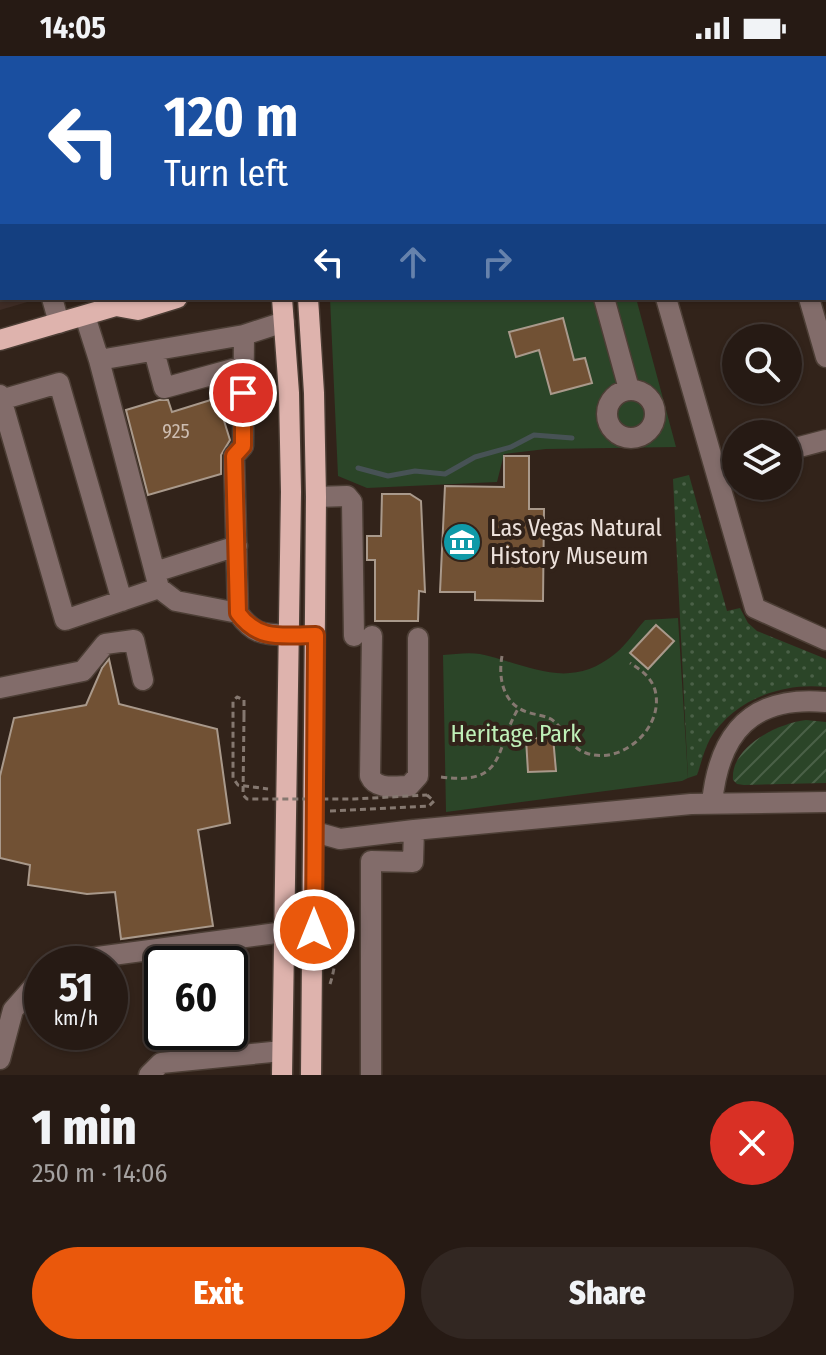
<!DOCTYPE html>
<html lang="en">
<head>
<meta charset="utf-8">
<style>
	body { margin:0; font-family:"Fira Sans Condensed",sans-serif; background:#322722; color:#f1f3f6; height:100vh; display:flex; flex-direction:column; font-size:30px; white-space:nowrap }
	* { box-sizing:border-box; margin:0 }
	p { font-size:26px; color:#a4a1a0 }
	.icon { flex:none; width:44px; height:44px; fill:none; stroke:currentColor; stroke-width:2; stroke-linecap:round; stroke-linejoin:round }
	.map { position:relative; height:1019px; overflow:hidden }
	.side { display:flex; flex-direction:column; background:#261a14; flex:1 }
	.side>* { flex:none }
	.banner { position:absolute; left:0px; top:0px; width:826px; height:244px; box-shadow:0 2px 6px #0004,0 0 0 2px #423834; background:#1a4fa0; color:#fff; overflow:hidden }
	.controls { position:absolute; left:722px; top:268px; display:grid; gap:16px }
	.controls a { display:grid; place-items:center; width:80px; height:80px; border-radius:50%; background:#261a14; box-shadow:0 2px 6px #0004,0 0 0 2px #423834; font-size:40px }
	.speed { position:absolute; left:24px; top:890px; display:flex; gap:16px; font-size:40px; font-weight:700; text-align:center }
	.speed>* { display:grid; place-content:center; width:104px; height:104px; border-radius:50%; background:#261a14; box-shadow:0 2px 6px #0004,0 0 0 2px #423834; line-height:1 }
	.speed small { font-size:20px; font-weight:400 }
	.speed .limit { border:4px solid #111; border-radius:12px; background:#fff; color:#111 }
	.pin { position:absolute; display:grid; place-items:center; width:68px; height:68px; color:#fff; margin:-34px; border:4px solid #fff; border-radius:50%; box-shadow:0 2px 8px #0007 }
	.me { position:absolute; width:88px; margin:-44px; rotate:0deg; stroke-linejoin:round; filter:drop-shadow(0 0 6px #0008) }
	.turn { display:flex; align-items:center; gap:28px; height:168px; padding:0 32px; font-size:36px }
	.turn .icon { width:104px; height:104px; stroke-width:2.5 }
	.turn b { display:block; font-size:56px; line-height:68px }
	.lanes { display:flex; align-items:center; height:76px; padding:0 32px; background:#0003; justify-content:center; gap:40px; direction:ltr }
	.lanes .off { opacity:.35 }
	.round { display:grid; place-items:center; flex:none; width:84px; height:84px; border-radius:42px; background:#322722 }
	.head { display:flex; align-items:center; justify-content:space-between; height:136px; padding:0 32px }
	h1 { font-size:48px; font-weight:800; line-height:60px }
	.cta { display:flex; gap:16px; margin-top:auto; padding:16px 32px }
	.cta a { flex:1; height:92px; border-radius:48px; background:#ea580c; color:#fff; font-size:32px; font-weight:800; line-height:92px; text-align:center }
	.cta a+a { background:#322722; color:#f1f3f6 }
	.status { display:flex; justify-content:space-between; align-items:center; height:56px; padding:0 40px; background:#261a14; direction:ltr }
	.status svg { height:22px; fill:currentColor }
	.map>svg:first-child { display:block }
</style>
</head>
<body>
<div class="status"><b>14:05</b><svg viewBox="0 0 49 12"><path d="M0 12V9h3v3zM5 12V6h3v6zM10 12V3h3v9zM15 12V0h3v12zM26 1h20v11H26zM47 4h2v5h-2z"/></svg></div>
<div class="map">
<svg width="826" height="1019" viewBox="0 0 826 1019">
	<defs>
		<pattern id="grass-dots" width="8" height="8" patternUnits="userSpaceOnUse" patternTransform="scale(2)"><rect width="8" height="8" fill="#2b4528"/><path d="M2 2h.1M6 6h.1" fill="none" stroke="#4a6047" stroke-width="1.8" stroke-linecap="round"/></pattern>
		<pattern id="garden-furrows" width="10" height="10" patternUnits="userSpaceOnUse" patternTransform="scale(2)"><rect width="10" height="10" fill="#2b4528"/><path d="M-1 1l2-2M0 10L10 0M9 11l2-2" fill="none" stroke="#4a6047"/></pattern>
	</defs>
	<rect width="100%" height="100%" fill="#32231a"/>
	<path fill="#3f2d26" d="M0,0l239,2h-237v240h39l-41,12z
		M296,0h530v2h-530z"/>
	<path fill="url(#grass-dots)" d="M689,419l38,136 13,-3 8,15 9,8 69,28v28c-44,-5 -93,13 -116,52 -6,11 -9,25 -13,36l-9,3 -15,-299z"/>
	<path fill="#2b4528" d="M330,242h306l40,149 -130,2 -42,5 -7,28 -130,6 -29,-12z
		M678,562l10,160 -6,3 -236,31 -3,-157c12,-1 26,-3 37,-1 50,11 89,38 136,-1 11,-9 19,-22 29,-33z"/>
	<path fill="url(#garden-furrows)" d="M806,664l20,2v61l-82,2 -7,-1 -4,-4c-3,-34 46,-57 73,-60z"/>
	<g fill="none" stroke-linecap="round" stroke-linejoin="round">
		<path stroke="#475255" stroke-width="5" d="M358,412l30,8 27,-5 30,3 30,-17 36,-10 23,-12 38,3"/>
	</g>
	<path fill="#715134" stroke="#a9998b" stroke-width="2" d="M563,262l11,42 11,-2 7,25 -41,11 -12,-44 -23,7 -7,-25z
		M217,342l13,42 -9,15v19l-73,21 -22,-85 33,-10h9l4,12z
		M504,400h25v53h15l-1,92 -68,-1v-8h-35l5,-106 59,1z
		M382,438h28l11,7 4,91 -6,-1 -1,30h-43v-61h-8v-24h14z
		M656,569l18,16 -26,28 -18,-16z
		M109,603l10,45 98,25 13,94 -32,7 15,96 -92,13 -6,-47 -28,2 -59,-9 2,-20 -30,-7v-82l14,-58 72,-13 16,-37z
		M553,681l3,34 -28,1 -2,-33z"/>
	<g fill="none" stroke-linecap="round" stroke-linejoin="round">
		<g stroke="#4c3e35" stroke-width="23">
			<path id="minor" d="M69,0l1,2
				M116,0v2
				M194,0v2
				M0,58l2,7
				M824,98l2,-1
				M824,120l2,7
				M52,242l7,25
				M604,242l25,91
				M666,242l89,310 71,32
				M809,242l17,59
				M85,260l14,44 145,-25 40,-13
				M154,295l10,37 80,-22
				M99,304l60,228
				M607 358a24 24 0 1 1 48 0a24 24 0 1 1-48 0Z
				M0,339l65,225 94,-32 17,13 62,12c16,22 25,21 50,22
				M1,344l58,-17 63,218
				M788,394l38,-10
				M316,441l31,-1 5,6 2,134
				M155,516l82,-26
				M238,557l-4,-157 9,-10 1,-111
				M372,580l-2,140c6,14 25,10 39,10l9,-10v-138
				M0,632l83,-17 22,-27 29,-4 9,40
				M712,747c7,-71 40,-108 114,-101
				M414,774l277,-26 135,-2
				M315,776l25,7 74,-9 -1,32 -42,-1v214
				M70,908l20,-6 194,-26
				M0,1003l13,-49 29,-33
				M149,1019l12,-12 121,-12"/>
		</g>
		<g stroke="#4c3e35" stroke-width="23">
			<path id="major" d="M249,0v2
				M277,0l1,2
				M824,18l2,-1
				M824,65h2
				M308,242l6,95 2,104 -5,578
				M0,284l116,-34 22,4 39,-12
				M282,1019l9,-583 -2,-99 -7,-95"/>
		</g>
		<path stroke="#857870" stroke-width="3" stroke-dasharray="6 4" stroke-linecap="butt" d="M423,0l3,2
			M402,2v-2
			M434,2l2,-2
			M502,600c-4,22 1,48 25,56 8,3 16,3 24,7 14,9 17,28 35,34 35,13 79,-25 69,-63 -4,-13 -14,-20 -25,-27
			M244,660v-16l-7,-3 -4,4v77l5,7 30,4
			M441,721c66,9 53,-27 77,-68
			M330,755l99,-5 5,-5 -7,-6
			M330,928c8,-24 9,-59 1,-83"/>
		<use href="#minor" stroke="#826c6a" stroke-width="20"/>
		<use href="#major" stroke="#deb3ad" stroke-width="20"/>
		<path stroke="#857870" stroke-width="3" stroke-dasharray="6 4" stroke-linecap="butt" d="M244,660l-1,79 4,4h107l73,-4"/>
	</g>
	<g fill="none" stroke-linecap="round" stroke-linejoin="round">
		<g stroke="#983908" stroke-width="20">
			<path id="route" d="M243,337v53l-9,10 4,157c21,29 46,22 78,22l-2,295"/>
		</g>
		<use href="#route" stroke="#ea580c" stroke-width="14"/>
	</g>
	<defs>
		<g id="museum-disc" transform="scale(2)"><circle r="9.5" fill="#0f9aa8" stroke="#32231a"/><path d="M0-6L6-3V-2H-6V-3ZM-5-1h2V3h-2ZM-1-1h2V3h-2ZM3-1h2V3H3ZM-6 4H6V6H-6Z" fill="#fff"/></g>
	</defs>
	<g fill-rule="evenodd">
		<use href="#museum-disc" x="462" y="486"/>
	</g>
	<g text-anchor="middle" dominant-baseline="central" stroke-width="8" stroke-linejoin="round" paint-order="stroke">
		<g font-size="20" fill="#cdbdb1">
			<text x="176" y="375">925</text>
		</g>
		<g font-size="24" fill="#ece1db" stroke="#32231a" text-anchor="start">
			<text x="490" y="472">Las Vegas Natural<tspan x="490" dy="28">History Museum</tspan></text>
		</g>
		<g font-size="24" fill="#bff0b8" stroke="#32231a">
			<text x="516" y="678">Heritage Park</text>
		</g>
	</g>
</svg>
<div class="controls">
<a><svg class="icon" aria-label="search" viewBox="0 0 24 24"><circle cx="10" cy="10" r="6"/><path d="M15 15l6 6"/></svg></a>
<a><svg class="icon" aria-label="layers" viewBox="0 0 24 24"><path d="M12 4l9 5-9 5-9-5zM3 14l9 5 9-5"/></svg></a>
</div>
<div class="speed"><div>51<small>km/h</small></div><div class="limit">60</div></div>
<div class="pin" style="left:243px;top:337px;background:#d93025"><svg class="icon" aria-label="arrive" viewBox="0 0 24 24"><path d="M6 21V4h12l-3 4 3 4H6"/></svg></div>
<svg class="me" style="left:314px;top:874px" viewBox="-20 -20 40 40"><circle r="17" fill="#ea580c" stroke="#fff" stroke-width="3"/><path d="M0-11L8 9 0 5-8 9z" fill="#fff"/></svg>
<div class="banner">
<div class="turn"><svg class="icon" aria-label="left" viewBox="0 0 24 24"><path d="M17 20v-9H6M10 6l-5 5 5 5"/></svg><div><b>120 m</b>Turn left</div></div>
<div class="lanes"><svg class="icon" aria-label="left" viewBox="0 0 24 24"><path d="M17 20v-9H6M10 6l-5 5 5 5"/></svg><svg class="icon off" aria-label="ahead" viewBox="0 0 24 24"><path d="M12 20V5M6 11l6-6 6 6"/></svg><svg class="icon off" aria-label="right" viewBox="0 0 24 24"><path d="M7 20v-9h11M14 6l5 5-5 5"/></svg></div>
</div>
</div>
<section class="side">
<div class="head"><div><h1>1 min</h1><p>250 m · 14:06</p></div><a class="round" style="background:#d93025;color:#fff"><svg class="icon" aria-label="close" viewBox="0 0 24 24"><path d="M6 6l12 12M18 6L6 18"/></svg></a></div>
<div class="cta"><a>Exit</a><a>Share</a></div>
</section>
</body>
</html>
